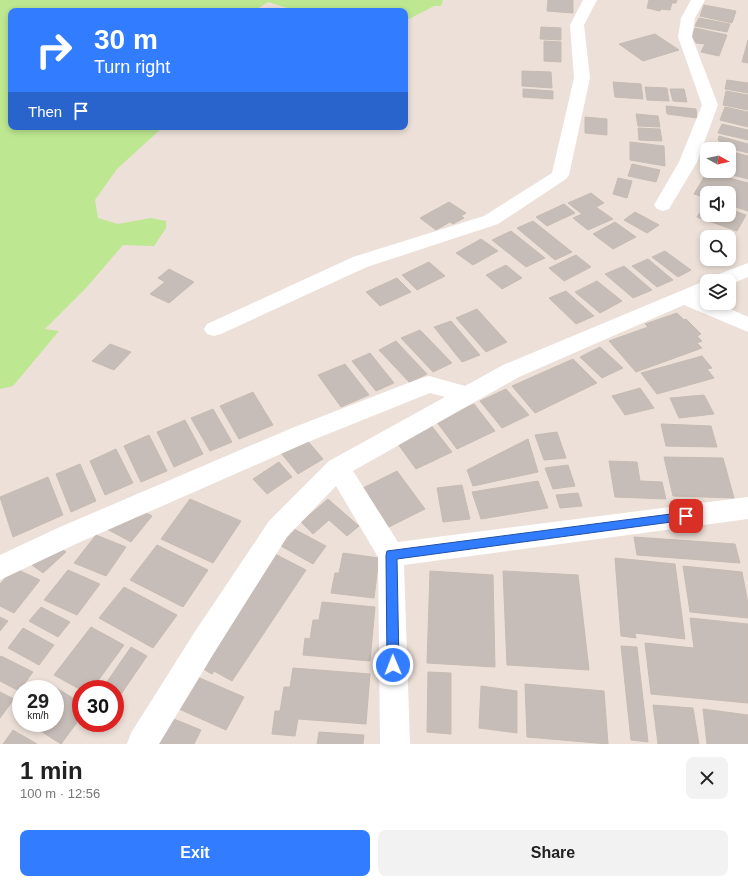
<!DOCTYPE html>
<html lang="en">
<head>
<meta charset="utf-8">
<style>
	body { margin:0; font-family:Arial,sans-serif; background:#f2f2f2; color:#222; height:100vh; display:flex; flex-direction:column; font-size:15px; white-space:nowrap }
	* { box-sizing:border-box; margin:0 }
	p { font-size:13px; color:#767676 }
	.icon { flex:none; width:22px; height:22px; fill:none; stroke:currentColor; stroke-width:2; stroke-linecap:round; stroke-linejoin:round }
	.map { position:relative; height:744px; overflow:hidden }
	.drawer { display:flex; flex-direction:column; background:#fff; flex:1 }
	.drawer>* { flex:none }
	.guide { position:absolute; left:8px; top:8px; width:400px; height:122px; border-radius:8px; box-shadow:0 2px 6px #0003; background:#327dff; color:#fff; overflow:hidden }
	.needle { width:26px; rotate:98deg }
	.controls { position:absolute; left:700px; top:142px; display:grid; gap:8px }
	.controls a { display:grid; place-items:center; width:36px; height:36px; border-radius:8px; background:#fff; box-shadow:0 2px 6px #0003; font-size:20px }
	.speed { position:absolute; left:12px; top:680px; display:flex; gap:8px; font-size:20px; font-weight:700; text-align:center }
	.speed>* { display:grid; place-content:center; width:52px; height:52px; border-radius:50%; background:#fff; box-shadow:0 2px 6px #0003; line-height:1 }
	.speed small { font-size:10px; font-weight:400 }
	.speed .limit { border:6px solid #d22; background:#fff; color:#111 }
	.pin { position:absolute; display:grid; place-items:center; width:34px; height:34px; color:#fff; margin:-17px; border-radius:8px; box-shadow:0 2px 6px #0006 }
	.me { position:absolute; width:44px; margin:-22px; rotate:359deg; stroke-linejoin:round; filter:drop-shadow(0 0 3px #0008) }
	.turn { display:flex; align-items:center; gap:14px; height:84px; padding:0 20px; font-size:18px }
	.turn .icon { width:52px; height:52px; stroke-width:2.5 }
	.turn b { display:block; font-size:28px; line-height:34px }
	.then { display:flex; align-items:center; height:38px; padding:0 20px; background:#0003; gap:8px; font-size:15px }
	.round { display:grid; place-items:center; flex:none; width:42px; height:42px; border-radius:8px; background:#f2f2f2 }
	.overview { display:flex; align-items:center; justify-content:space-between; height:68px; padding:0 20px }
	h1 { font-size:24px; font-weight:800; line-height:30px }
	.primary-button { display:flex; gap:8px; margin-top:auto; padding:8px 20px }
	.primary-button a { flex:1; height:46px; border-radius:8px; background:#327dff; color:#fff; font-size:16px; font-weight:800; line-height:46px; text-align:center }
	.primary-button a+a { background:#f2f2f2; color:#222 }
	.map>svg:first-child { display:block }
</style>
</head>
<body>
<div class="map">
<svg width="748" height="744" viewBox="0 0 748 744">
	<rect width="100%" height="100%" fill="#ece0d8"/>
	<path fill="#bde790" d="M0,0h443l-2,6h-7l-29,15v-10h-108l-29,-9 -14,9h-243v116h152l-46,42 -22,31 3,18 20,6 33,-6 15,3v7l-12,18 -31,-1 -37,43 -41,41 14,2 -46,55 -13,3z"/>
	<path fill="#c7bdb8" stroke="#c7bcb2" d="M548,0h25v13l-26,-2z
		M649,0h28l-1,3h-4l-2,7 -9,-1 -1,2 -13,-3z
		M704,5l32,6 -4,12 -32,-7z
		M699,18l31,6 -3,8 -32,-6z
		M541,27l20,1v12l-21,-1z
		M695,28l32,7 -8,21 -18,-4 4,-8 -9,-1 -4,-7z
		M655,34l24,16 -36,11 -24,-17z
		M748,40v23l-6,-1z
		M544,41l17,1v20l-17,-1z
		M522,71l29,1 1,16 -30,-2z
		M727,80l21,3v10l-23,-4z
		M613,82l28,2 2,15 -28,-2z
		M645,87l22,1 2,13 -22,-1z
		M523,89l30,2v8l-30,-2z
		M670,89h14l3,13 -14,-1z
		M726,91l22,4v15l-25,-5z
		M666,106l30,3 1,9 -30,-4z
		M725,107l23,5v15l-28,-7z
		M636,114l22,2 2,11 -22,-1z
		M585,117l22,2v16l-22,-2z
		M722,124l26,6v10l-30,-7z
		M638,128l22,1 2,12 -23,-1z
		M719,136l29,8v9l-30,-8 2,-4 -2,-1z
		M630,142l34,4 1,20 -35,-6z
		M729,151l19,5v23l-31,-8h12z
		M632,164l28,6 -4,12 -28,-6z
		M707,172l41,11v28l-19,-6v-12h-22v5l-13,-4z
		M618,178l14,3 -5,17 -14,-4z
		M591,193l13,10 -8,4 17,12 -25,11 -15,-12 9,-4 -14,-11z
		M449,202l17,11 -5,3 3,2 -11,6 -3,-2 -14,8 -16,-12z
		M707,202v13h22v-6l17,6 -9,16 -40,-14z
		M564,204l11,9 -28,13 -11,-9z
		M635,212l24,13 -12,8 -23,-13z
		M533,221l39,31 -17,8 -38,-32z
		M615,222l21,15 -23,12 -20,-15z
		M511,231l34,27 -19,9 -34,-27z
		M481,239l17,12 -25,14 -17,-12z
		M665,251l26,19 -13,7 -26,-20z
		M576,255l15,12 -27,14 -15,-13z
		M648,259l25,21 -16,7 -25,-21z
		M429,262l16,14 -28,14 -15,-15z
		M506,265l16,13 -20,11 -16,-14z
		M624,266l28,24 -19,8 -28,-24z
		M169,269l25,13 -25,21 -19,-9 15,-12 -7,-4z
		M397,278l14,14 -31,14 -14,-14z
		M597,281l25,20 -22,12 -25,-21z
		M566,291l28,25 -18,8 -27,-26z
		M477,309l30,33 -21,10 -30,-34z
		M677,313l7,7 2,-1 15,15 -4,2 5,5 -5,2 5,5 -66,24 -27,-31 39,-14 -3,-3z
		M451,321l29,34 -18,7 -28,-35z
		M420,330l32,33 -19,9 -32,-34z
		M396,341l31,33 -17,9 -31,-33z
		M110,344l21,8 -17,18 -22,-9z
		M600,347l23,21 -21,10 -22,-21z
		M370,353l24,30 -18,8 -24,-30z
		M702,356l10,12 -5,1 7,9 -57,16 -16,-21z
		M573,359l24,24 -62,30 -23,-27z
		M345,364l24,31 -28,12 -23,-32z
		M640,388l14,20 -29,7 -13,-19z
		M506,389l23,26 -27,13 -22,-27z
		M253,392l20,33 -34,14 -19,-33z
		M704,395l10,19 -35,4 -9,-20z
		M474,404l21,27 -38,18 -21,-28z
		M213,409l19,33 -22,9 -19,-33z
		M185,420l18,34 -29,13 -17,-35z
		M430,424l22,28 -36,17 -21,-29z
		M661,424l50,2 6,21 -51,-1z
		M557,432l9,26 -22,2 -9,-25z
		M149,435l18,36 -26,11 -17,-36z
		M306,439l17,20 -25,15 -17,-21z
		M528,439l10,33 -65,14 -6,-16z
		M116,449l17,34 -28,12 -15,-34z
		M664,457l59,1 11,40 -61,-2z
		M609,461l28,1 3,19 22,1 4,17 -51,-2z
		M279,462l13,15 -25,17 -14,-15z
		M80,464l16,37 -25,11 -15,-38z
		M568,465l7,21 -22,3 -8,-21z
		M397,471l28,38 -38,19 -26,-39z
		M48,477l15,38 -50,22 -13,-40z
		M538,481l10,27 -67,11 -9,-27z
		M462,485l8,34 -27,3 -6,-34z
		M578,493l4,13 -22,2 -4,-13z
		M190,499l51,22 -28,42 -52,-24z
		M328,499l31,27 -12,10 -18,-16 -16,14 -12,-12z
		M136,508l16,8 -21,26 -26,-14z
		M294,529l32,17 -13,18 -32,-18z
		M96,535l30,12 -20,29 -32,-13z
		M634,537l101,7 5,19 -103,-8z
		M157,545l51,25 -25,37 -53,-27z
		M60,548l6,4 -23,21 -15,-11z
		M343,553l36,5 -5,40 -43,-5 4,-20h4z
		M275,554l31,16 -74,111 -18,-10 -2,3 -16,-9z
		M615,558l60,6 10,75 -50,-6 1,5 -15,-2z
		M683,566l59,6 6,31v15l-58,-6z
		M14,568l26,12 -26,33 -14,-7v-22z
		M68,570l32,14 -23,31 -33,-15z
		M430,571l63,4 2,92 -68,-4z
		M503,571l75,4 11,95 -82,-5z
		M124,587l53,28 -24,33 -54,-30z
		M322,602l53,5 -5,54 -67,-6 2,-17 5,1 3,-19h6z
		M41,607l29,15 -12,15 -29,-16z
		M0,617l8,4 -8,10z
		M690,618l58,6v79l-97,-9 -6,-51 49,5z
		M91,627l33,18 -32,44 -11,1 -27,-15z
		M23,628l31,17 -15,20 -31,-17z
		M621,646l16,1 11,95 -17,-2z
		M131,647l16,9 -32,47v-14h-13z
		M1,656l32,16 -14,19 -19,-10v-24z
		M293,668l77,6 -4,50 -68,-5 -3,17 -23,-2 3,-23h5l4,-24h6z
		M428,672l23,1v61l-24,-2z
		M188,673l56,24 -18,33 -56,-25z
		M50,684l31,19v14l-20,27 -33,-21h27v-34h-9z
		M525,684l79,7 4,53 -81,-7z
		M481,686l36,5v42l-38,-5z
		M0,692l14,7 -14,19z
		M653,705l40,3 6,36h-41z
		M703,709l45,6v29h-41z
		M164,715l37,15 -7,14h-46z
		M13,730l24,14h-34z
		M319,732l45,3 -1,9h-46z"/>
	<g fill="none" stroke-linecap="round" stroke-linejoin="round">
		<path fill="#fff" fill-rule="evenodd" d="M583,0h14l-13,25 6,53 -21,97 -3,4 -68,45 -131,43 -146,67 -7,2 -7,-2 -3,-5 3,-5 146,-67 131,-41 68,-43 22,-95 -4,-53z
			M691,0h14l-10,18 -3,19 26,68 -21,57 -28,47 -6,2 -6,-2 -3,-4 25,-43 23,-57 -24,-68 3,-19z
			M748,263v14l-19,8v-4h-18l3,-5z
			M707,280l3,1h-3v14l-4,2 4,2v4h10l31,14v15l-64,-27 -165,72 -166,94 45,71 350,-45v22l-344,46 6,179h-30l-2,-187 -42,-71 -49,51 -73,116 -55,91h-32l4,-11 63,-100 75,-112 60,-60 116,-64 -15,-4 -122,49 -230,101 -78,37v-25l60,-28 232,-99 129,-50 8,-2 36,10 38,-21z"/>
	</g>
	<path fill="#327dff" stroke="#2051a6" d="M686,512l4,1 1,3 -1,3 -4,1 -289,39 2,106 -1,4 -5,2 -4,-2 -2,-4 -1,-110 1,-4z"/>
</svg>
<div class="controls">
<a><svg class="needle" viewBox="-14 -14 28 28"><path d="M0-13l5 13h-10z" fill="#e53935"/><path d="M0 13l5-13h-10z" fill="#767676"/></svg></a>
<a><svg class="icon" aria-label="sound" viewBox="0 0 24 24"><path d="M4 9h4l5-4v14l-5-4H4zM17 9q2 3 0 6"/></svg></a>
<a><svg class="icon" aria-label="search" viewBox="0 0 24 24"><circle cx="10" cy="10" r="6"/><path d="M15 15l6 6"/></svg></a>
<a><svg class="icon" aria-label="layers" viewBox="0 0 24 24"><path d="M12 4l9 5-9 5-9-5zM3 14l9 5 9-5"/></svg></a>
</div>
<div class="speed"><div>29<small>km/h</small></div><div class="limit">30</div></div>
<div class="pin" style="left:686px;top:516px;background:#d93025"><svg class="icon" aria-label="arrive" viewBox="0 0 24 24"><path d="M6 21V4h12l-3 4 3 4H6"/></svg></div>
<svg class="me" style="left:393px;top:665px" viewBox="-20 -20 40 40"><circle r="17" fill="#327dff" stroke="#fff" stroke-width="3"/><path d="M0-11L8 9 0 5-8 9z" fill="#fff"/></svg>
<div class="guide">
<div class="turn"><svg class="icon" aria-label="right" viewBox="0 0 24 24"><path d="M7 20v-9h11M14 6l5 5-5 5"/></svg><div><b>30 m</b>Turn right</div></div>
<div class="then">Then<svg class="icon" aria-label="arrive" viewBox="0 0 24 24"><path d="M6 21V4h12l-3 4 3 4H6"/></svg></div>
</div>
</div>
<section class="drawer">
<div class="overview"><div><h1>1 min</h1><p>100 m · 12:56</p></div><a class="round"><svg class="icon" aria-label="close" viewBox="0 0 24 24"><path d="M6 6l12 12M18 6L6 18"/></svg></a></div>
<div class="primary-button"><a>Exit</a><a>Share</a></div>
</section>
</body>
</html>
